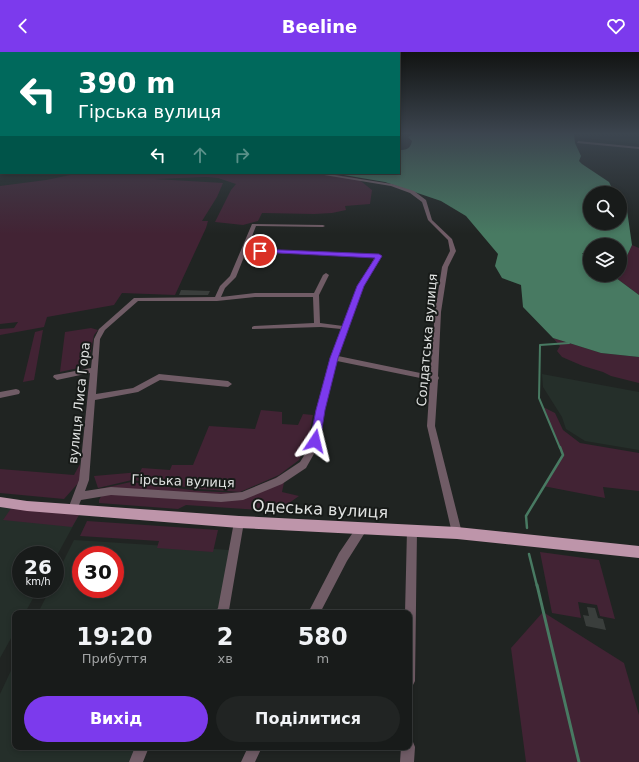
<!DOCTYPE html>
<html lang="uk">
<head>
<meta charset="utf-8">
<style>
	body { margin:0; font-family:"DejaVu Sans",sans-serif; background:#212423; color:#f1f3f6; height:100vh; display:flex; flex-direction:column; font-size:15px; white-space:nowrap }
	* { box-sizing:border-box; margin:0 }
	p { font-size:13px; color:#9fa1a2 }
	.icon { flex:none; width:22px; height:22px; fill:none; stroke:currentColor; stroke-width:2; stroke-linecap:round; stroke-linejoin:round }
	.map { position:relative; flex:1; overflow:hidden }
	.sheet { position:absolute; left:12px; top:558px; width:400px; height:140px; display:flex; flex-direction:column; background:#181b1a; border-radius:8px; box-shadow:0 2px 6px #0003,0 0 0 1px #363939 }
	.sheet>* { flex:none }
	.guide { position:absolute; left:0px; top:0px; width:400px; height:122px; box-shadow:0 2px 6px #0003,0 0 0 1px #363939; background:#00695c; color:#fff; overflow:hidden }
	.tools { position:absolute; left:583px; top:134px; display:grid; gap:8px }
	.tools a { display:grid; place-items:center; width:44px; height:44px; border-radius:50%; background:#181b1a; box-shadow:0 2px 6px #0003,0 0 0 1px #363939; font-size:20px }
	.speed { position:absolute; left:12px; top:494px; display:flex; gap:8px; font-size:20px; font-weight:700; text-align:center }
	.speed>* { display:grid; place-content:center; width:52px; height:52px; border-radius:50%; background:#181b1a; box-shadow:0 2px 6px #0003,0 0 0 1px #363939; line-height:1 }
	.speed small { font-size:10px; font-weight:400 }
	.speed .limit { border:6px solid #d22; background:#fff; color:#111 }
	.pin { position:absolute; display:grid; place-items:center; width:34px; height:34px; color:#fff; margin:-17px; border:2px solid #fff; border-radius:50%; box-shadow:0 1px 4px #0007 }
	.me { position:absolute; width:44px; margin:-22px; rotate:10deg; stroke-linejoin:round; filter:drop-shadow(0 0 3px #0008) }
	.turn { display:flex; align-items:center; gap:14px; height:84px; padding:0 12px; font-size:18px }
	.turn .icon { width:52px; height:52px; stroke-width:2.5 }
	.turn b { display:block; font-size:28px; line-height:34px }
	.lanes { display:flex; align-items:center; height:38px; padding:0 12px; background:#0003; justify-content:center; gap:20px; direction:ltr }
	.lanes .off { opacity:.35 }
	.eta { display:flex; justify-content:space-evenly; align-items:center; height:68px; text-align:center }
	.eta b { font-size:24px; font-weight:600; line-height:28px }
	.action { display:flex; gap:8px; margin-top:auto; padding:8px 12px }
	.action a { flex:1; height:46px; border-radius:24px; background:#7c3aed; color:#fff; font-size:16px; font-weight:600; line-height:46px; text-align:center }
	.action a+a { background:#212423; color:#f1f3f6 }
	header { display:flex; justify-content:space-between; align-items:center; height:52px; padding:0 12px; background:#7c3aed; color:#fff; font-size:18px; font-weight:600 }
	.map>svg:first-child { display:block }
</style>
</head>
<body>
<header><svg class="icon" aria-label="back" viewBox="0 0 24 24"><path d="M15 5l-7 7 7 7"/></svg>Beeline<svg class="icon" aria-label="heart" viewBox="0 0 24 24"><path d="M12 20l-8-8c-3-5 5-10 8-4 3-6 11-1 8 4z"/></svg></header>
<div class="map">
<svg width="639" height="710" viewBox="0 0 639 710">
	<rect width="100%" height="100%" fill="#202422"/>
	<path fill="#252f2a" fill-rule="evenodd" d="M577,82h62v10l-62,-7z
		M542,322l97,18v58l-54,-9 -19,-12 -4,-12 -19,-30z
		M0,454l79,9 -24,44v-4h-34v34h17l-13,24h-10v18l-15,27z
		M74,488l156,10 -11,60 -3,3h-178l12,-24h5v-11zM81,503h34v34h-34z
		M15,610v85h121l-6,15h-130v-68z"/>
	<path fill="#422334" d="M80,121h245l32,5 15,12 -2,14 -25,2 1,4 -14,3 -18,1 -52,-1 -4,8 -15,4 -28,-3 16,-32 5,-6 -18,-6 -12,-1 -51,2 68,4 -6,14 -15,24h6l-2,7 -31,67 -53,-2 -8,12 -67,12 -3,10 -44,8v-6l14,-1 4,-6 -18,2v-138l46,-6z
		M632,193l7,3v47l-27,-20h8v-15l6,-2z
		M91,276l7,2 -4,5 -6,31 -28,6 5,-40z
		M43,278l-9,50 -11,2 12,-50z
		M553,286l48,15 38,4v26l-28,-7 -8,-4 -20,-6 -21,-9 -5,-6 3,-5z
		M543,355l12,6 8,17 17,13 59,10v38l-36,-4 2,11 -62,-12 20,-31z
		M261,358l21,2v12l16,1 5,-11 10,1 -5,26 -9,19 -20,15 -39,17 -40,-3 -68,-9 -34,8 -4,-12 46,-4 2,-4 28,2 2,-5h21l16,-39 46,3z
		M80,412v17l-16,18 -64,-6v-24l74,6z
		M286,421l-4,19 17,4 -10,7 1,9 -104,-7 -8,4 -79,-6v-3l3,-5 -3,-6 32,-7 68,9 43,2z
		M12,455l67,8 -7,12 -69,-7z
		M87,469l131,9 -5,22 -56,-4 2,-7 -79,-5z
		M540,500l59,8 16,59 -15,-3 -3,-11 -19,-3 3,16 -29,-5z
		M543,560l81,51 15,52v47h-113l-15,-114z"/>
	<path fill="#487a62" d="M413,82h161l1,9 6,13 -2,5 3,3 27,18 5,10 -1,1h-23v30h30v-19l7,6 5,35 -6,13 -6,2v-15h-30v8h-8l8,8v14h22l27,20v62l-38,-4 -48,-15 -30,-31 -2,-22 -19,-7 -7,-12 3,-12 -32,-38 -25,-15 -56,-19 -53,-9h67v-23c8,0 11,-1 13,-9l-4,-4z"/>
	<g fill="none" stroke-linecap="round" stroke-linejoin="round">
		<path stroke="#487a62" stroke-width="2" d="M560,396l-21,-50 1,-53 29,-2"/>
		<path stroke="#487a62" stroke-width="2.5" d="M527,476l-1,-12 37,-61 -3,-8
			M529,502l8,32"/>
		<path stroke="#487a62" stroke-width="3" d="M537,533l42,177"/>
	</g>
	<path fill="#3a3e3c" d="M181,238l29,1 -2,4h-29z
		M587,555l8,1 3,10 5,1 3,11 -20,-4 -3,-11 6,1z"/>
	<g fill="none" stroke-linecap="round" stroke-linejoin="round">
		<path fill="#705c66" fill-rule="evenodd" d="M578,89l61,6v2l-62,-6z
			M312,121h10l70,11 22,7 12,9 6,20 20,19 4,12 -8,16 -7,45 -3,64 1,2 -1,2 -3,46 27,107 -1,3 -4,2 -4,-2 -1,-3 -25,-107 3,-46 -93,-19 -13,49 -5,31 -4,11 -9,16 -24,16 -39,16 -22,2 -110,-7 -30,5 -5,12 -3,1 -3,-1 -2,-3 11,-29 11,-107 -33,7 -4,-3 1,-2 37,-7 3,-29 5,-10 35,-31 81,-1 5,-11 10,-10 22,-52 71,1 2,1 -2,1 -67,-1 -9,23 134,6 1,1 -18,30 -26,70 92,19 5,-63 7,-45 8,-16 -2,-11 -20,-20 -6,-18 -12,-9 -19,-7zM246,200l129,5 -17,29 -15,40 -23,-3 -1,-28 10,-20 -3,-2 -3,2 -9,18h-59l-34,4 4,-9 11,-11zM255,245h58l1,26 -60,3 -2,1v2l69,-2 20,2 -11,29 -14,52 -5,31 -4,10 -7,11 -24,16 -34,14 -21,2 -110,-7 -26,4 4,-11 6,-80 43,-8 22,-12 68,7 4,-3 -4,-3 -69,-7 -26,14 -37,6 4,-55 5,-9 33,-29h79z
			M16,337l3,1 1,2 -1,2 -19,4v-6z
			M239,465l4,2 1,3 -15,88 -1,3h-13l3,-5 16,-86 1,-3z
			M362,471l4,2 1,3 -1,3 -19,30 -27,52h-12l31,-60 19,-28z
			M412,473l4,2 1,3 -2,151 -2,4 -4,2v-74h-4l2,-83 1,-3z
			M409,688l4,2 2,5 -1,15h-14l1,-15h8z
			M135,695h14l-6,15h-14z
			M248,695h14l-7,15h-14z"/>
		<path fill="#be95aa" fill-rule="evenodd" d="M0,445l27,4 212,15 218,11 182,19v12l-182,-19 -218,-11 -212,-17 -27,-4z"/>
	</g>
	<linearGradient id="sky" x2="0" y2="1"><stop stop-color="#121413"/><stop offset="0.45" stop-color="#3c454f"/><stop offset="1" stop-color="#3c454f" stop-opacity="0"/></linearGradient>
	<rect width="639" height="182" fill="url(#sky)"/>
	<path fill="#7c3aed" stroke="#51269a" d="M257,197l122,5 3,2 -18,30 -26,72 -13,52 -5,31 -2,3h-7l-1,-3 6,-31 14,-52 27,-72 18,-28 -115,-6h-3z"/>
	<g text-anchor="middle" dominant-baseline="central" stroke-width="4" stroke-linejoin="round" paint-order="stroke">
		<g font-size="13" fill="#e1e3e2" stroke="#171a18">
			<text transform="translate(427 288) rotate(-85)">Солдатська вулиця</text>
			<text transform="translate(79 351) rotate(-84)">вулиця Лиса Гора</text>
			<text transform="translate(183 429) rotate(2)">Гірська вулиця</text>
		</g>
		<g font-size="16" fill="#e1e3e2" stroke="#171a18">
			<text transform="translate(320 457) rotate(3)">Одеська вулиця</text>
		</g>
	</g>
</svg>
<div class="tools">
<a><svg class="icon" aria-label="search" viewBox="0 0 24 24"><circle cx="10" cy="10" r="6"/><path d="M15 15l6 6"/></svg></a>
<a><svg class="icon" aria-label="layers" viewBox="0 0 24 24"><path d="M12 4l9 5-9 5-9-5zM3 14l9 5 9-5"/></svg></a>
</div>
<div class="speed"><div>26<small>km/h</small></div><div class="limit">30</div></div>
<div class="pin" style="left:260px;top:199px;background:#d93025"><svg class="icon" aria-label="arrive" viewBox="0 0 24 24"><path d="M6 21V4h12l-3 4 3 4H6"/></svg></div>
<svg class="me" style="left:315px;top:389px" viewBox="-20 -20 40 40"><path d="M0-17L14 15 0 8-14 15z" fill="#7c3aed" stroke="#fff" stroke-width="4"/></svg>
<div class="guide">
<div class="turn"><svg class="icon" aria-label="left" viewBox="0 0 24 24"><path d="M17 20v-9H6M10 6l-5 5 5 5"/></svg><div><b>390 m</b>Гірська вулиця</div></div>
<div class="lanes"><svg class="icon" aria-label="left" viewBox="0 0 24 24"><path d="M17 20v-9H6M10 6l-5 5 5 5"/></svg><svg class="icon off" aria-label="ahead" viewBox="0 0 24 24"><path d="M12 20V5M6 11l6-6 6 6"/></svg><svg class="icon off" aria-label="right" viewBox="0 0 24 24"><path d="M7 20v-9h11M14 6l5 5-5 5"/></svg></div>
</div>
<section class="sheet">
<div class="eta">
<div><b>19:20</b><p>Прибуття</p></div>
<div><b>2</b><p>хв</p></div>
<div><b>580</b><p>m</p></div>
</div>
<div class="action"><a>Вихід</a><a>Поділитися</a></div>
</section>
</div>
</body>
</html>
